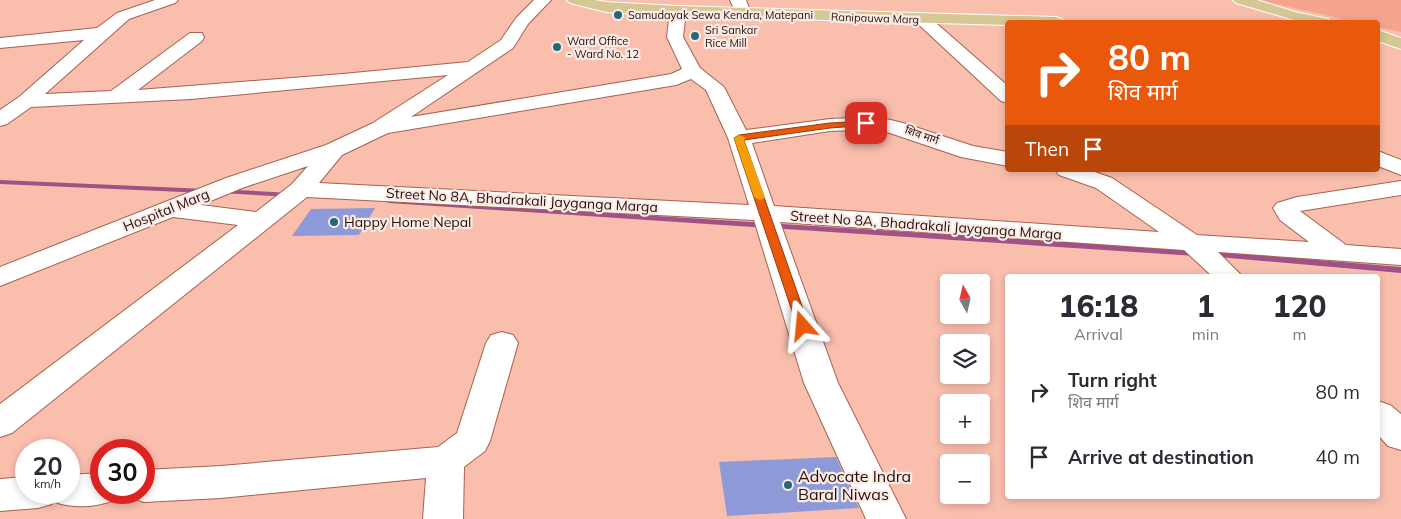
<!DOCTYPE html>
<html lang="en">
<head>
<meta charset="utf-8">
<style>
	body { margin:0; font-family:Mulish,"Noto Sans Devanagari",sans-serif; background:#f2f2f3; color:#2b2b33; height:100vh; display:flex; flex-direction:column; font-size:19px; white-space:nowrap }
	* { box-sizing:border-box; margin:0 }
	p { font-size:16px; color:#7c7c81 }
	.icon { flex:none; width:28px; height:28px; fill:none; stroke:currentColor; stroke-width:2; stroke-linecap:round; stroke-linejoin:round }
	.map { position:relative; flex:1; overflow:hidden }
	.side { position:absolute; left:1005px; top:274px; width:375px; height:225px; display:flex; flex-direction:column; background:#fff; border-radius:5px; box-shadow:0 2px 8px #0003 }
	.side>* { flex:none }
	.hud { position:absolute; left:1005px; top:20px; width:375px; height:152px; border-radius:5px; box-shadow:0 2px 8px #0003; background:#ea580c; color:#fff; overflow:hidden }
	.needle { width:32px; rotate:352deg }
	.tools { position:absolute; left:940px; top:274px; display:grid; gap:10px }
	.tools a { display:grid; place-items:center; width:50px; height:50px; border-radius:5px; background:#fff; box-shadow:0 2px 8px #0003; font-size:25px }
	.speed { position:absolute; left:15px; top:439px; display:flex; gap:10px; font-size:25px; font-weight:700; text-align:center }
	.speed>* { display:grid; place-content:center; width:65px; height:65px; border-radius:50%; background:#fff; box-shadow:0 2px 8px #0003; line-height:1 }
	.speed small { font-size:12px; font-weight:400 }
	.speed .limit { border:8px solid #d22; background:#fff; color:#111 }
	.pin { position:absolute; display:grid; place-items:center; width:42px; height:42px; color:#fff; margin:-21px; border-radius:10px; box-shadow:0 2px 8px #0006 }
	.me { position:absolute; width:55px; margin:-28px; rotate:342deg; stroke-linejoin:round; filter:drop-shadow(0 0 4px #0008) }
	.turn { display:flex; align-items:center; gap:18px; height:105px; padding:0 20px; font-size:22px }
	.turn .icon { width:65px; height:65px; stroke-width:2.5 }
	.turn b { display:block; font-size:35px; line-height:42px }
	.then { display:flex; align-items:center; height:48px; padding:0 20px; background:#0003; gap:10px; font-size:19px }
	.eta { display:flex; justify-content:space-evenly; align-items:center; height:85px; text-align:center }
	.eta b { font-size:30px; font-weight:800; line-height:35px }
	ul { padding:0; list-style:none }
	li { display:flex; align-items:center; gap:15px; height:65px; padding:0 20px }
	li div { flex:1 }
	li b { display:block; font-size:19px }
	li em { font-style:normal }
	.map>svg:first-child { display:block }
</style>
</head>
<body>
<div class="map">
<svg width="1401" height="519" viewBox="0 0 1401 519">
	<rect width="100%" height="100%" fill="#fabead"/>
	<path fill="#f5a48e" d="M1258,0h143v32l-23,-5v-5h-21z"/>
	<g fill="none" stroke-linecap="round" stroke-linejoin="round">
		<path fill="#a05187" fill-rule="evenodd" d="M0,180l206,9 4,2 -4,2 -206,-9z
			M218,189l73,4 4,2 -4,2 -70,-4 -4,-2z
			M386,199l810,51 4,3 -4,3 -807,-53 -4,-2z
			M1209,251l192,16v6l-195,-17 -1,-2 1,-2z"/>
	</g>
	<path fill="#8e99d8" d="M375,208l-16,27 -67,1 19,-27z
		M836,457l23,51 -132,8 -8,-54z"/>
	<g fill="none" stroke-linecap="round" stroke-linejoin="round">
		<g stroke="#a5624f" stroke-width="2">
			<path id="minor" d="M155,0h23l-3,3 -46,16 -84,75 66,-3 79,-58h12l2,4 -2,4 -64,49 205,-16 125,-12 33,-22 15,-22 18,-18h17l-23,24 -15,24 -102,69 260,-43 11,-5 -15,-32 3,-26 2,-3h12l2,3 -3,26 17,31 24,19 22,43 84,-11 48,-2 25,6 70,23 35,6v14l-47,-9 -83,-28 -48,2 -78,12 22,63 385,26 -63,-44 -37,-13 -4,-5h34l23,8 85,57 112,7 -29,-22 -7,-12 4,-5 20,-6 104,-16v14l-101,16 46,34 55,4v16l-183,-13 24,24h-30l-28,-26 -404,-28 58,161 68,136h-40l-62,-136 -50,-163 -447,-23 -295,236 -12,4v-33l238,-179 -65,-8 -173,69v-19l226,-89 100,-33 47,-22 75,-48 -257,24 -160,8 -24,17 -7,2v-16l19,-13 65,-57 -84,8v-10l97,-10 20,-15zM691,79l15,11 22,48 21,67 -430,-22 23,-28 46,-22 288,-48zM308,166l-16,18 -36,28 -55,-7 41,-17z
				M730,0h16l5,13 -2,3h-12z
				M922,14l6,2 80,70v17l-7,-2 -85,-79 -2,-3 2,-3z
				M1378,151l23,9v15l-23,-9z
				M502,332l11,3 5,8 -28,98 -5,10 -21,16 -1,52h-40l3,-41 -205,20 -77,4 -14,-5 -2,-5h16v-22l77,-4 217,-19 19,-14 29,-90 5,-8z
				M1378,401l12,4 11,9v36l-13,-4 -10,-11z
				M101,473v19h17l-3,8c-20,7 -40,9 -60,2l-1,-3 -2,5 -14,4 -38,3v-32l26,-2v15h43v-17z"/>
		</g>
		<g stroke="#fff" stroke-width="2">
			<path id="major" d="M567,0h28l11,2 72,4 378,11 6,2 2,3h-56v3l-330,-9 -72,-4 -36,-9z
				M1233,0h24l38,12 33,7 2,3h-29l-65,-19z
				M1378,30l23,8v11l-23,-8z"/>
		</g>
		<use href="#minor" fill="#fff" fill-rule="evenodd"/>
		<use href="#major" fill="#d5c894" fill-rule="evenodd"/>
	</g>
	<path fill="#ea580c" stroke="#983908" d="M866,121l4,2 -1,2 -39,3 -86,12 65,186 -2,3h-9l-64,-191 5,-3 91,-12z"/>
	<path fill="#f59e0b" d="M739,135l7,3 -2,2 21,57 -2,2 -4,1 -5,-3 -20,-59z"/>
	<g fill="#246979" stroke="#fbebe6" stroke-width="2">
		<circle cx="618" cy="15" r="5"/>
		<circle cx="695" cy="36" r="5"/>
		<circle cx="557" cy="47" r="5"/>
		<circle cx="334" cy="222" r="5"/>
		<circle cx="788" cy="485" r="5"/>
	</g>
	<g text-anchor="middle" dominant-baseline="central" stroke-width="4.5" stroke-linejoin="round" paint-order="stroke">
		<g font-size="11" fill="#270d06" stroke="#fbebe6" text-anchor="start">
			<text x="628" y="15">Samudayak Sewa Kendra, Matepani</text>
			<text x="705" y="30">Sri Sankar<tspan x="705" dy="13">Rice Mill</tspan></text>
			<text x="567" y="41">Ward Office<tspan x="567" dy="13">- Ward No. 12</tspan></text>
		</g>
		<g font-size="11" fill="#270d06" stroke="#fbebe6">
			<text transform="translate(875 18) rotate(2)">Ranipauwa Marg</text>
			<text transform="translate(922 135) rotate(19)">शिव मार्ग</text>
		</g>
		<g font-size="14" fill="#270d06" stroke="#fbebe6">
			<text transform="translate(522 200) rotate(3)">Street No 8A, Bhadrakali Jayganga Marga</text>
			<text transform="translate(166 210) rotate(-22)">Hospital Marg</text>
			<text transform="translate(926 225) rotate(4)">Street No 8A, Bhadrakali Jayganga Marga</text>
		</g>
		<g font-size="14" fill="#270d06" stroke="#fbebe6" text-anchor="start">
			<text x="344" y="222">Happy Home Nepal</text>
		</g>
		<g font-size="16" fill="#270d06" stroke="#fbebe6" text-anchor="start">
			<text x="798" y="476">Advocate Indra<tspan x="798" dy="18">Baral Niwas</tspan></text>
		</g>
	</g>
</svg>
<div class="tools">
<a><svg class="needle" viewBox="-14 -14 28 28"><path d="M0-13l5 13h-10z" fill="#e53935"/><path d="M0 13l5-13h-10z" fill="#7c7c81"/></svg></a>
<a><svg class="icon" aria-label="layers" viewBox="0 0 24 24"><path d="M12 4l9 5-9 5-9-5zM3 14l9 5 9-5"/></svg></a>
<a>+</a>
<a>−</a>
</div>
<div class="speed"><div>20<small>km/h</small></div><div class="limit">30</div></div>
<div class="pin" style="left:866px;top:123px;background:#d93025"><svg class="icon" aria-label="arrive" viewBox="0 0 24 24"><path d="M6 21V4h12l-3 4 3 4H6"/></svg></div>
<svg class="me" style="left:803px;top:326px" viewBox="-20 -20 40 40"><path d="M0-17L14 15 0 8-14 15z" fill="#ea580c" stroke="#fff" stroke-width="4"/></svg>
<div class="hud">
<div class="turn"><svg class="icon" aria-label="right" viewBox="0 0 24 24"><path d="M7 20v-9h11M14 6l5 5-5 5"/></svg><div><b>80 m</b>शिव मार्ग</div></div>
<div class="then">Then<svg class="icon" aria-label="arrive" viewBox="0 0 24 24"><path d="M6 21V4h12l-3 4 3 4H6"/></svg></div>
</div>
<section class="side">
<div class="eta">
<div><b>16:18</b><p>Arrival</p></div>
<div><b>1</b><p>min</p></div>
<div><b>120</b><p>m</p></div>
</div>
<ul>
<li><svg class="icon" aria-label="right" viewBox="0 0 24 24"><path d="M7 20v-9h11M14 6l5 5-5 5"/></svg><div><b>Turn right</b><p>शिव मार्ग</p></div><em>80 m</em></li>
<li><svg class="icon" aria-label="arrive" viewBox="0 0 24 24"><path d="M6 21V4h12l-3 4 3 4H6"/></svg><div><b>Arrive at destination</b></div><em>40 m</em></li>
</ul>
</section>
</div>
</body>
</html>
